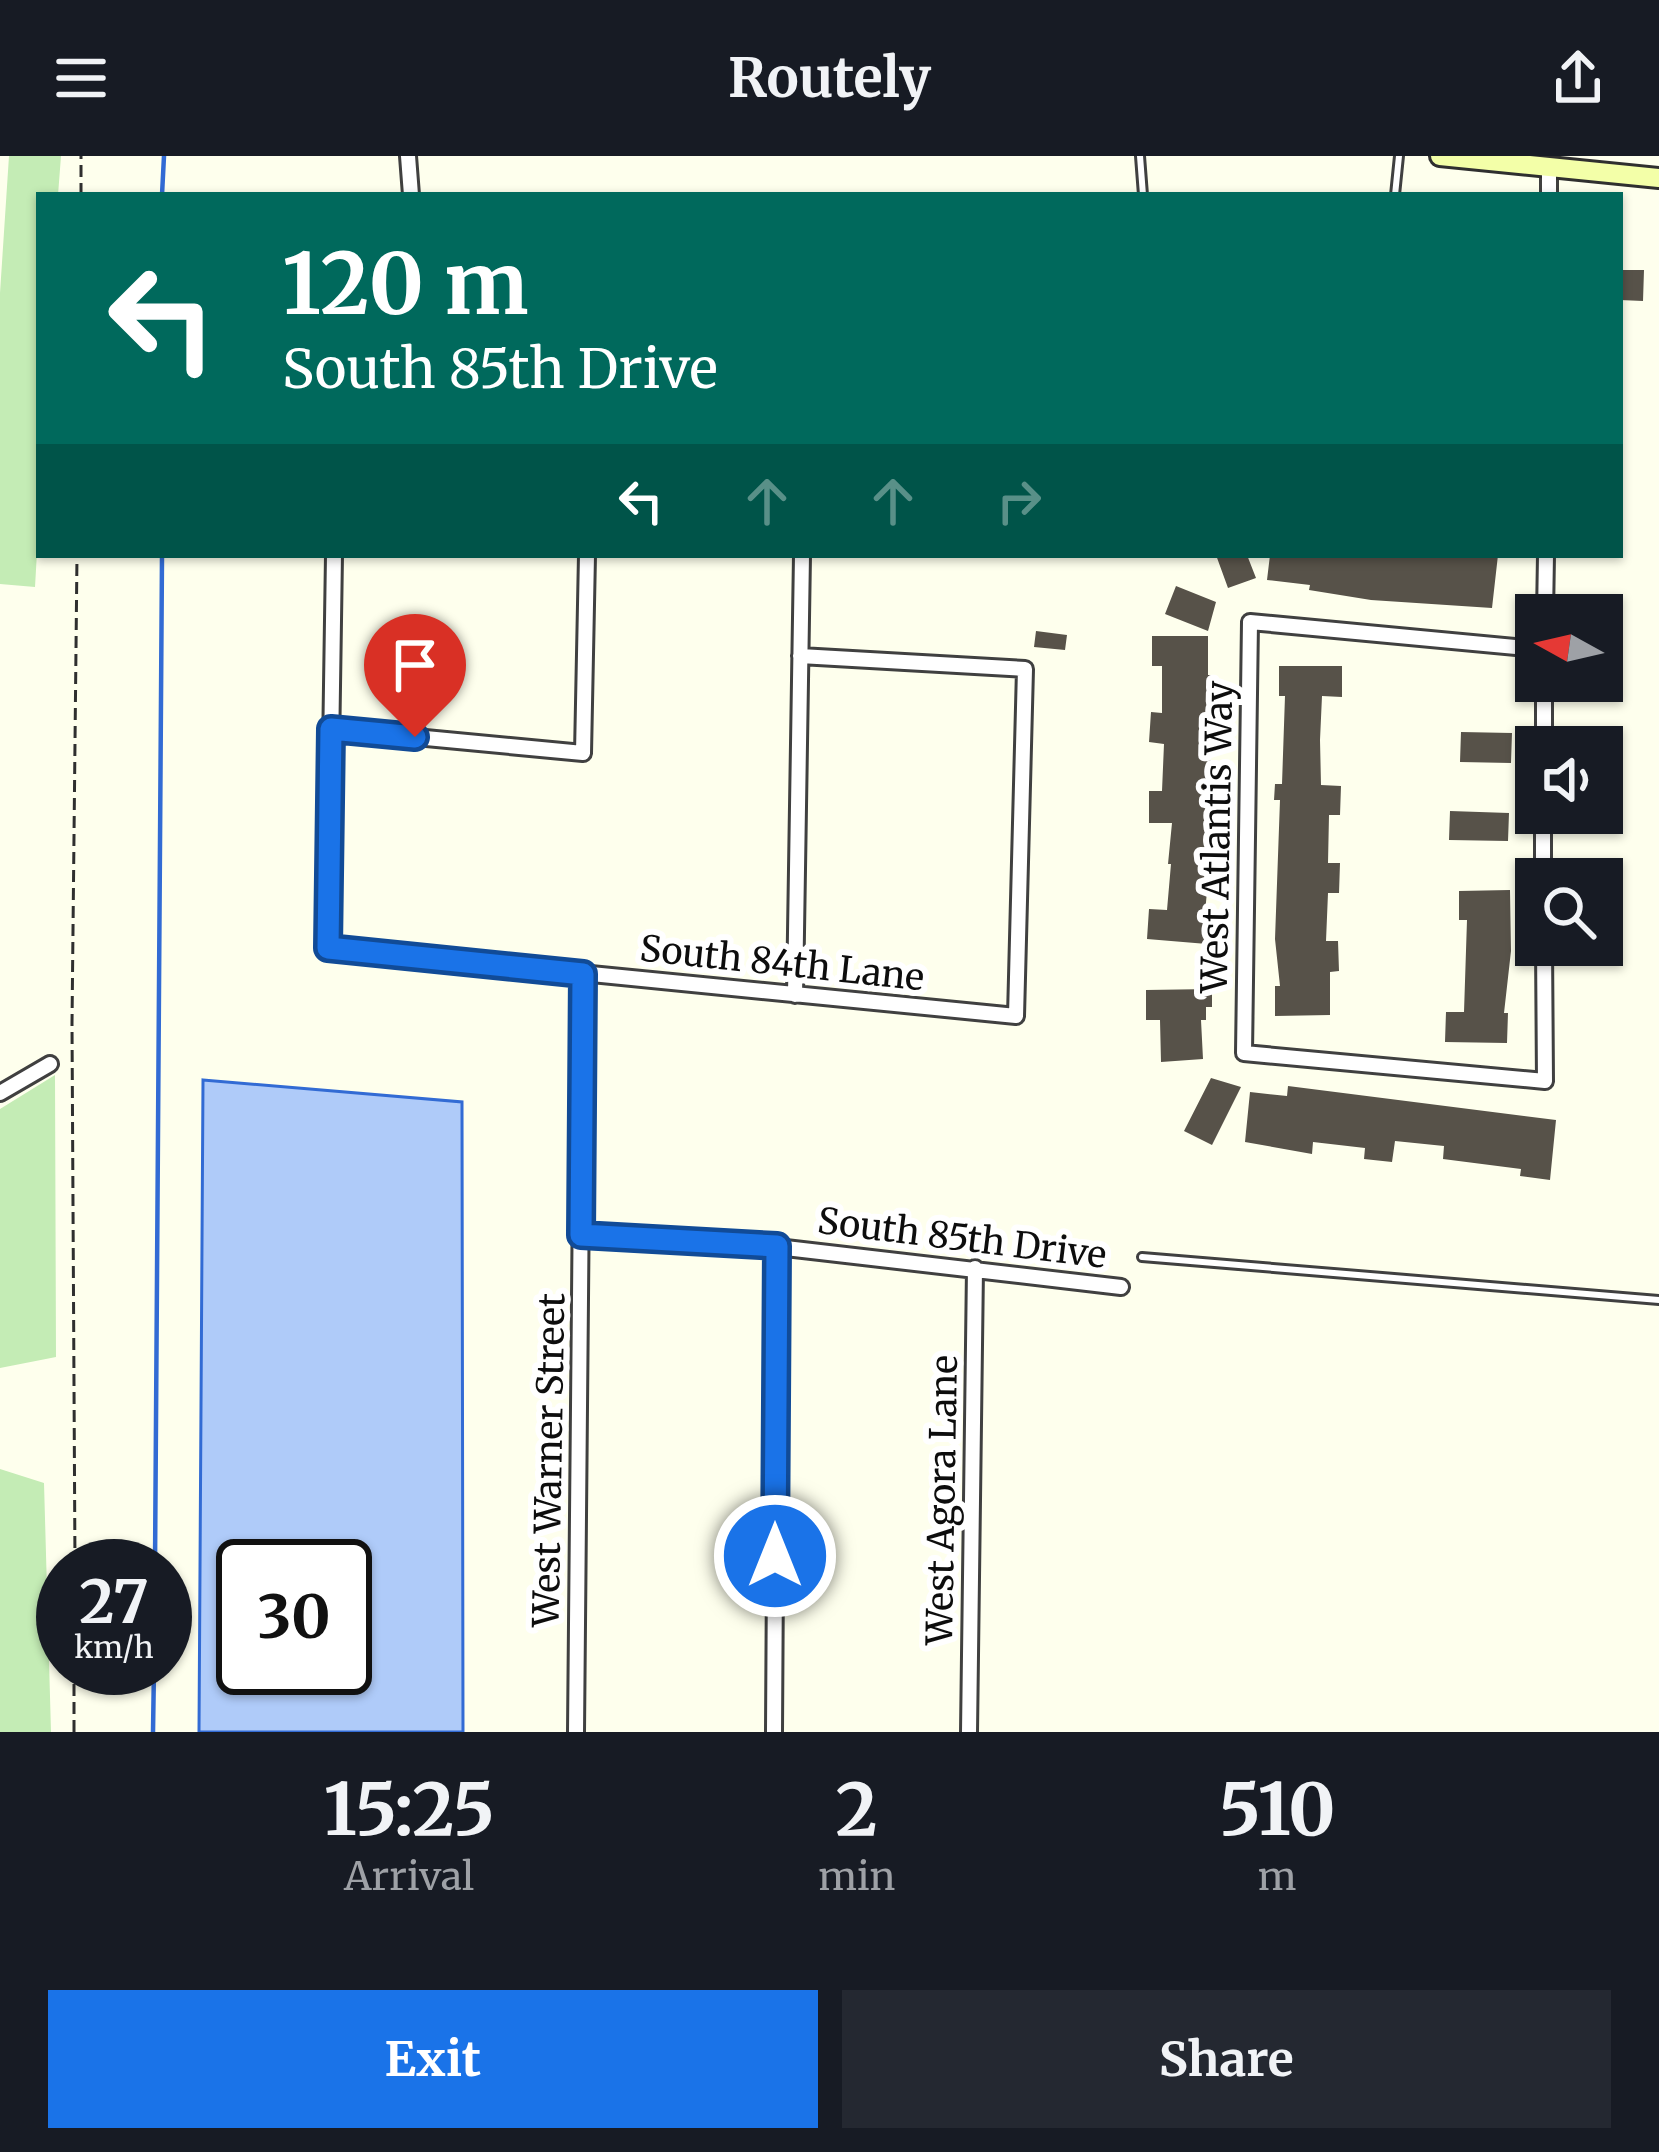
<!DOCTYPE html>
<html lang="en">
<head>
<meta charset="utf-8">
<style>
	body { margin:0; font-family:Merriweather,serif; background:#242831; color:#f1f3f6; height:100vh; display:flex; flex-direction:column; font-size:45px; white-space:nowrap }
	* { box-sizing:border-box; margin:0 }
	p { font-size:39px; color:#9ea1a6 }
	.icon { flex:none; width:66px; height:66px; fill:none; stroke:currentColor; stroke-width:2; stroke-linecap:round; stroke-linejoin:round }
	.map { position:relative; height:1576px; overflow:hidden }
	.panel { display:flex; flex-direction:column; background:#171b24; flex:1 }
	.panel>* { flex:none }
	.hud { position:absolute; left:36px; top:36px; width:1587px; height:366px; border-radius:0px; box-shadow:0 3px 9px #0004; background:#00695c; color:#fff; overflow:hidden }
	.needle { width:78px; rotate:278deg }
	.tools { position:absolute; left:1515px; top:438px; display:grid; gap:24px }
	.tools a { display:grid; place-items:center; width:108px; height:108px; border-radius:0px; background:#171b24; box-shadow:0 3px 9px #0004; font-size:60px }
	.speed { position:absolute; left:36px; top:1383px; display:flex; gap:24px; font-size:60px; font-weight:700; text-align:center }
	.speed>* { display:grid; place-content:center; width:156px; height:156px; border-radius:50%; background:#171b24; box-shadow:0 3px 9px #0004; line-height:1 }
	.speed small { font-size:30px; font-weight:400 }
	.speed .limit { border:6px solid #111; border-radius:18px; background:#fff; color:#111 }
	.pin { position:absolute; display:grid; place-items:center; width:102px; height:102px; color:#fff; margin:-123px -51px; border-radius:50% 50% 50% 0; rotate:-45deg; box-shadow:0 0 12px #0007 }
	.pin .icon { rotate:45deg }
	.me { position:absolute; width:132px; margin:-66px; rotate:0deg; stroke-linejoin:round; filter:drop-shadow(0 0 9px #0008) }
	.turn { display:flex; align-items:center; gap:42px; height:252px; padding:0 48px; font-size:54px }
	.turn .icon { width:156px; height:156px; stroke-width:2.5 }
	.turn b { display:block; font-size:84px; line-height:102px }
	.lanes { display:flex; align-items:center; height:114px; padding:0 48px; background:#0003; justify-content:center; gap:60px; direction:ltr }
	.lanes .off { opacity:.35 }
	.eta { display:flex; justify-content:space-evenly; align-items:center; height:204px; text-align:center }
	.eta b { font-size:72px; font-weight:700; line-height:84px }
	.action { display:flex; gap:24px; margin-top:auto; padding:24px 48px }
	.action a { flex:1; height:138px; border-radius:0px; background:#1a73e8; color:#fff; font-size:48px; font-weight:700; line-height:138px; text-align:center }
	.action a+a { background:#242831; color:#f1f3f6 }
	header { display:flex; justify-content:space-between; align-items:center; height:156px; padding:0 48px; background:#171b24; font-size:54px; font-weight:700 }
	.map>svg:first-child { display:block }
</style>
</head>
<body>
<header><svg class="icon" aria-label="menu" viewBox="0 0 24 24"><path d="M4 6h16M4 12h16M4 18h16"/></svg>Routely<svg class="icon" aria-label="share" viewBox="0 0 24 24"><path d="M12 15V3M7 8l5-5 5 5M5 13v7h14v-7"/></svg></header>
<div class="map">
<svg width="1659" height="1576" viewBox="0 0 1659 1576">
	<rect width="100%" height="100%" fill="#feffed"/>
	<path fill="#c4ecb5" d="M9,0h52l-3,39h-19v322l-4,70 -35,-3v-291z
		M55,919l1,282 -56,11v-259z
		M0,1313l44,14 7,249h-51z"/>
	<path fill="#afcbf9" stroke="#326bd4" stroke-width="3" fill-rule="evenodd" d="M203,924l259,22 1,630h-264zM243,1410h102v102h-102z"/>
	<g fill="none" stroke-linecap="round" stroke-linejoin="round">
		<path stroke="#326bd4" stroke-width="4.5" d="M162,39l2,-39
			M155,1410l7,-1011
			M153,1576l1,-64"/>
	</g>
	<path fill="#575249" d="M1620,114h24l-1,31 -23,-1z
		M1216,399h31l9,23 -28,10z
		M1270,399h228l-6,53 -121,-8 -62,-10 1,-5 -43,-5z
		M1176,430l40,16 -8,29 -43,-17z
		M1036,475l31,4 -2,15 -31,-3z
		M1152,480h56v39h5l-3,85h4l-4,30 2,47 -7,76 7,1 -5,30 -60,-5 2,-30 18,1 4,-46h-3l4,-41h-23v-32h13l2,-47 -15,-2 2,-30 11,1v-47h-10z
		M1279,510h63v31l-20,-1 -2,44 1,45 20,1 -1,29h-11l-1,48h12l-1,30h-11l-2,48h12l1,30 -9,1v43l-55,1v-30h5l-5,-47 5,-139h-6l1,-16h7l3,-88h-6z
		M1461,576l51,1 -1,30 -51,-1z
		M1450,655l59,2 -1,28 -59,-1z
		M1510,734l1,61 -7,62h4l-1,30 -62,-1 1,-30h18l3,-92h-8v-29z
		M1212,833v18h-6v13h-5l2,39 -42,3 -1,-42h-14v-30z
		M1211,922l30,9 -29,58 -28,-14z
		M1288,930l268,34 -6,60 -30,-4 1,-7 -78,-10 1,-13 -49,-5 -3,21 -28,-3 1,-11 -52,-6 -1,12 -67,-12 5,-50 37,4z"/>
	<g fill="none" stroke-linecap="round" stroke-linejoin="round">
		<g stroke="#404040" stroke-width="12">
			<path id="lane" d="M1140,0l3,39
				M1395,39l4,-39
				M1142,1101l517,43"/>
		</g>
		<g stroke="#404040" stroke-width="20">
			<path id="street" d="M408,0l3,39
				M1549,39v-28
				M334,399l-6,393 688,68 9,-347 -225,-13
				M1545,459l1,-60
				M1536,493l-286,-27 -6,431 301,28 -1,-136
				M331,573l252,24 4,-198
				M1544,591v-66
				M1543,723v-66
				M795,839l7,-440
				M0,937l50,-29
				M581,1079l196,12 344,40
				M576,1576l7,-759
				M774,1576l3,-485
				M969,1576l6,-464"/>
		</g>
		<g stroke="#2f2f2f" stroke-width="24">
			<path id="secondary" d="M1440,0l219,22"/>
		</g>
		<path stroke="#2f2f2f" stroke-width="3" stroke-dasharray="12 6" stroke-linecap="butt" d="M81,39v-39
			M75,1410l-3,-542 5,-469
			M74,1576v-64"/>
		<use href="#lane" stroke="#fff" stroke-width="6"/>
		<use href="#street" stroke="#fff" stroke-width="14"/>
		<use href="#secondary" stroke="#f3ffa8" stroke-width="18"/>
	</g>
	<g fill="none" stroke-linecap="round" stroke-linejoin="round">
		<g stroke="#114b97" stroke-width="30">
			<path id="route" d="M415,581l-84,-8 -3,219 255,26 -2,261 196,11 -2,310"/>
		</g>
		<use href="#route" stroke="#1a73e8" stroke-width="21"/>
	</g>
	<g text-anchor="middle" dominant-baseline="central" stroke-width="12" stroke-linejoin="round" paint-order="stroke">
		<g font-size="36" fill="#0d0d0d" stroke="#fff">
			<text transform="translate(1217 681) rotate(-89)">West Atlantis Way</text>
			<text transform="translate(782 807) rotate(6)">South 84th Lane</text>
			<text transform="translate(962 1082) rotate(7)">South 85th Drive</text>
			<text transform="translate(549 1304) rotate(-89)">West Warner Street</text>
			<text transform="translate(942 1344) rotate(-89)">West Agora Lane</text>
		</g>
	</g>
</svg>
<div class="tools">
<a><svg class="needle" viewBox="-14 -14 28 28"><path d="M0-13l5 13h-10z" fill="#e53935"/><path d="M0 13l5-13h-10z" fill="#9ea1a6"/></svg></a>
<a><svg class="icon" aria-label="sound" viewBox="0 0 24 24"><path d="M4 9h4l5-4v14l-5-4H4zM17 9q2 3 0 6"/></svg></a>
<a><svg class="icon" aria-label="search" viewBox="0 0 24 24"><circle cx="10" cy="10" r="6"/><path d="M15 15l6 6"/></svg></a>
</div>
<div class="speed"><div>27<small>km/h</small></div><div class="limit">30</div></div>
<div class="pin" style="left:415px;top:581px;background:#d93025"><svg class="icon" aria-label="arrive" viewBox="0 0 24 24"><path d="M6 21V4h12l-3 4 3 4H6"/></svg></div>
<svg class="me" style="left:775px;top:1400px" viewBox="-20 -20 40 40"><circle r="17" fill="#1a73e8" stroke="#fff" stroke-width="3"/><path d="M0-11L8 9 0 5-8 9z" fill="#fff"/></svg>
<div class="hud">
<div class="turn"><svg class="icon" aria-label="left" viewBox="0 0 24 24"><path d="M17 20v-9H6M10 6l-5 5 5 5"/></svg><div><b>120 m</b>South 85th Drive</div></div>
<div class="lanes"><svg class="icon" aria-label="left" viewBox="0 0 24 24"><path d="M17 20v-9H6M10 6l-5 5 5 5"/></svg><svg class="icon off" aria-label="ahead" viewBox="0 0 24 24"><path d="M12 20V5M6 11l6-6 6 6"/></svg><svg class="icon off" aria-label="ahead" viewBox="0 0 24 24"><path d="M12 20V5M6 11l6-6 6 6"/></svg><svg class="icon off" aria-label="right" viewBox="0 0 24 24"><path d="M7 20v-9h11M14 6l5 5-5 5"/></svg></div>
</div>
</div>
<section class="panel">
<div class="eta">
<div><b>15:25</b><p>Arrival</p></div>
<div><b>2</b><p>min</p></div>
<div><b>510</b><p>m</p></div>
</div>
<div class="action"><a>Exit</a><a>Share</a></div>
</section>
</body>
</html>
